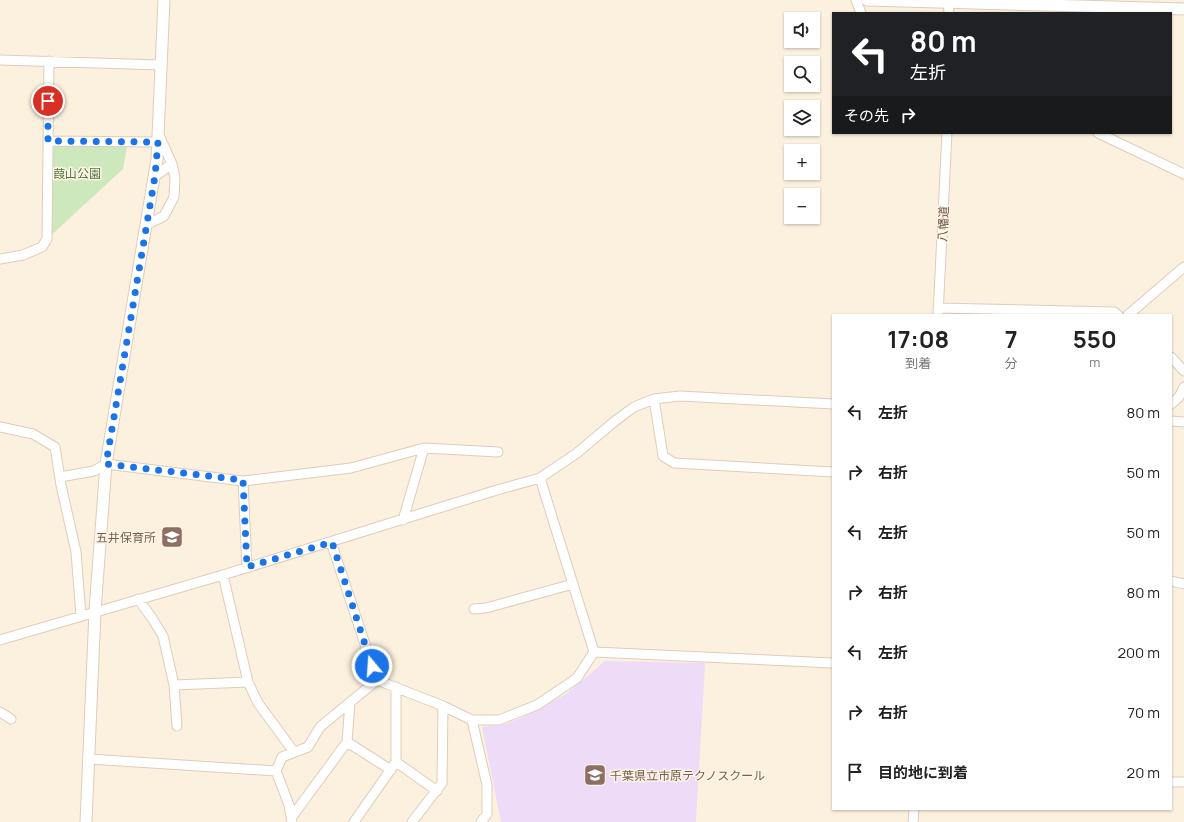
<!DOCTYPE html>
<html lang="ja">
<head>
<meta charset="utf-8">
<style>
	body { margin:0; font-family:Manrope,"Noto Sans JP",sans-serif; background:#f2f2f2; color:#222; height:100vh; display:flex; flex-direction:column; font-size:15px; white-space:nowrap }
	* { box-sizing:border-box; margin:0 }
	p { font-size:13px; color:#767676 }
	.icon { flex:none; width:22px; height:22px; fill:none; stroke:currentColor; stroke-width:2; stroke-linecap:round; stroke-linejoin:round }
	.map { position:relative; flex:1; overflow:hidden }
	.drawer { position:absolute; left:832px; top:314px; width:340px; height:496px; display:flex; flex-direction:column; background:#fff; border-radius:0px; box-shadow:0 1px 3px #0004 }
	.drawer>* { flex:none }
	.banner { position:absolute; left:832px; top:12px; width:340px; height:122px; border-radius:0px; box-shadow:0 1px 3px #0004; background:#202124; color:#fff; overflow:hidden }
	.fabs { position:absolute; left:784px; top:12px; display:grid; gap:8px }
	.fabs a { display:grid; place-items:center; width:36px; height:36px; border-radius:0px; background:#fff; box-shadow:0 1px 3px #0004; font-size:20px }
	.pin { position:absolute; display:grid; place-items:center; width:34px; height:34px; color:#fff; margin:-17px; border:2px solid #fff; border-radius:50%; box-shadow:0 1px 4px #0007 }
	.me { position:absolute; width:44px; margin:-22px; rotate:342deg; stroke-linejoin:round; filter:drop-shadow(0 0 3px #0008) }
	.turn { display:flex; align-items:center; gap:14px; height:84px; padding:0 12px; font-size:18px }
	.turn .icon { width:52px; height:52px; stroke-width:2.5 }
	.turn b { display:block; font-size:28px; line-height:34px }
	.then { display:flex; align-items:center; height:38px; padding:0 12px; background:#0003; gap:8px; font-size:15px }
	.eta { display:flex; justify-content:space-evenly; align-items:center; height:68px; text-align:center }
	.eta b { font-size:24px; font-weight:700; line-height:28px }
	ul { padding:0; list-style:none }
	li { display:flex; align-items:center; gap:12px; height:60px; padding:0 12px }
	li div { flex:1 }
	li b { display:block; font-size:15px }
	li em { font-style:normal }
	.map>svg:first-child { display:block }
</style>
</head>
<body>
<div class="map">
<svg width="1184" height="822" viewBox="0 0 1184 822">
	<rect width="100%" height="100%" fill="#fcf1de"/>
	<path fill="#eddbf7" d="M605,661l100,2 -9,159h-195l-19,-95 24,-3 17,-7 43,-23z"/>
	<path fill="#cee8be" d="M48,141l79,6 -4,22 -76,70z"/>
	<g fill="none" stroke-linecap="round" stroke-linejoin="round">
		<g stroke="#dfccbb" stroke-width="11">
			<path id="minor" d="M856,0l5,13
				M948,0l1,13
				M0,60l161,5
				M1098,133l86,41
				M48,141l111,1
				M155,176l17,-12
				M146,225l18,-9 10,-19 1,-19 -3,-14 -13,-29
				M0,259l23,-4 19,-8 5,-8 2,-178
				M938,308l176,4 4,3
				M938,315l9,-182
				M1128,315l56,-48
				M1171,357l13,14
				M654,399l9,57 11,7 159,9
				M1171,404l8,-7 5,-10
				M1171,421l13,1
				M0,427l33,7 22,13 6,38 15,67 5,64
				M60,477l34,-6 12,-7 137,17 108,-13 73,-20 74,4
				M540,478l54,174
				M243,481l4,86
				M403,520l21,-72
				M331,542l46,138
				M223,575l25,107 10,21 36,49
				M1171,581l13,3
				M138,599l14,19 11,18 11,49 3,41
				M474,609l12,-1 87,-24
				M0,640l223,-65 274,-85 43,-12 37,-25 38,-32 19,-14 20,-8 26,-3 153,8
				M594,652l239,11
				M174,685l74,-3
				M0,712l11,7
				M472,720l15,65v29l-6,8
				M347,742l44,28
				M89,759l187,12
				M396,762l41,29
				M1171,782h13
				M291,818l56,-76 3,-40
				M292,822l-3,-17 -13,-34 6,-14 26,-10 12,-20 57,-47 66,26 29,14h27l38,-15 40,-27 17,-26
				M354,822l42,-60v-75
				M412,822l30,-39 1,-77
				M913,822l1,-13"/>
		</g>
		<g stroke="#dfccbb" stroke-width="13">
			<path id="tertiary" d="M867,0l317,9
				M86,822l9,-211 11,-147 51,-305 7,-159"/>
		</g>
		<use href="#minor" stroke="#fff" stroke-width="9"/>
		<use href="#tertiary" stroke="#fff" stroke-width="11"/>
	</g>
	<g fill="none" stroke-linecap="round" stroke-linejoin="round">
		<path stroke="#1a73e8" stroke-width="7" stroke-dasharray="0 12.6" d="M48,101v40l110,1 -3,34 -49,288 137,16 4,87 85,-25 40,124"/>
	</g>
	<defs>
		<g id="school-square" transform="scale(1.15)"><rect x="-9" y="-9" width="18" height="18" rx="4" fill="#8d6e63" stroke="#fff5e4"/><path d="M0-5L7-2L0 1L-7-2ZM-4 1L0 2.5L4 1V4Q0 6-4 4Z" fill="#fff"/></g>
		<g id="university-square" transform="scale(1.15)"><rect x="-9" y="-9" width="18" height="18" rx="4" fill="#8d6e63" stroke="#fff5e4"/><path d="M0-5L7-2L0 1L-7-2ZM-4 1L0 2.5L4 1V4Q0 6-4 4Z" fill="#fff"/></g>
	</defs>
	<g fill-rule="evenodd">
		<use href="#school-square" x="172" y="537"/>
		<use href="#university-square" x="595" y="775"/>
	</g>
	<g text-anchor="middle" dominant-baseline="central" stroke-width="3" stroke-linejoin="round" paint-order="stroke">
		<g font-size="12" fill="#4f7740" stroke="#fff5e4">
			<text x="77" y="173">葭山公園</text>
		</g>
		<g font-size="12" fill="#715647" stroke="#fff5e4">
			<text transform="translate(943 224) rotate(-87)">八幡道</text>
		</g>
		<g font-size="12" fill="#785e54" stroke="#fff5e4" text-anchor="end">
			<text x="156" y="537">五井保育所</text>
			<text x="610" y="775" text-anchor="start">千葉県立市原テクノスクール</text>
		</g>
	</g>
</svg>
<div class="fabs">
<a><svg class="icon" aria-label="sound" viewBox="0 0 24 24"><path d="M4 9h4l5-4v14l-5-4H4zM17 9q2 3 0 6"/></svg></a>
<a><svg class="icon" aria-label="search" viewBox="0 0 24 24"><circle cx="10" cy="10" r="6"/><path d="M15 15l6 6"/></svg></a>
<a><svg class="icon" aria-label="layers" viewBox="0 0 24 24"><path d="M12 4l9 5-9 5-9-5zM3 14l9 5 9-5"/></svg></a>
<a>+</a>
<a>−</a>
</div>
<div class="pin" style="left:48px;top:101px;background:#d93025"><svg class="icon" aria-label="arrive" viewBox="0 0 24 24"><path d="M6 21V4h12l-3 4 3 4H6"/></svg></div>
<svg class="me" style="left:372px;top:666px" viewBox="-20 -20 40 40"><circle r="17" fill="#1a73e8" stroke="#fff" stroke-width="3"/><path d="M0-11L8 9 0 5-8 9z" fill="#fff"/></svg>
<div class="banner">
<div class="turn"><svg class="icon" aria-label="left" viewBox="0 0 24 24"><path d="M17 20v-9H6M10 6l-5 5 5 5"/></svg><div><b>80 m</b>左折</div></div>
<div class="then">その先<svg class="icon" aria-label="right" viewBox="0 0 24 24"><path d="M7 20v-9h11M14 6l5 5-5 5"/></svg></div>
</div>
<section class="drawer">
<div class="eta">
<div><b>17:08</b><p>到着</p></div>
<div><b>7</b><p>分</p></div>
<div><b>550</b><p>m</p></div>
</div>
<ul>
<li><svg class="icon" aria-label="left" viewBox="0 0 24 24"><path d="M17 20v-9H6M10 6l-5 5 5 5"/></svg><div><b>左折</b></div><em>80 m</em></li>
<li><svg class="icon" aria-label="right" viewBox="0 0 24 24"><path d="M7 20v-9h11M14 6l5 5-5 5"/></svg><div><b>右折</b></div><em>50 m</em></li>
<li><svg class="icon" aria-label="left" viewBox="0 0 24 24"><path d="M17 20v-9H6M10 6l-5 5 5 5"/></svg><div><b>左折</b></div><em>50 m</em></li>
<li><svg class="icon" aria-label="right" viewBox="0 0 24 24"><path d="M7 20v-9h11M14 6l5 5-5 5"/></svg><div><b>右折</b></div><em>80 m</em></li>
<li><svg class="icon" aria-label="left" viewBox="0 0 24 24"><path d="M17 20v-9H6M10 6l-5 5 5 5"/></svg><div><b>左折</b></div><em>200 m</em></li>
<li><svg class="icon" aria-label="right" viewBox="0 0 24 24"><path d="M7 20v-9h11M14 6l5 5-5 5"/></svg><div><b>右折</b></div><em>70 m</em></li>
<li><svg class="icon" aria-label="arrive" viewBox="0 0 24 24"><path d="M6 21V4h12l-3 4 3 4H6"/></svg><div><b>目的地に到着</b></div><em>20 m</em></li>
</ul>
</section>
</div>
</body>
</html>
